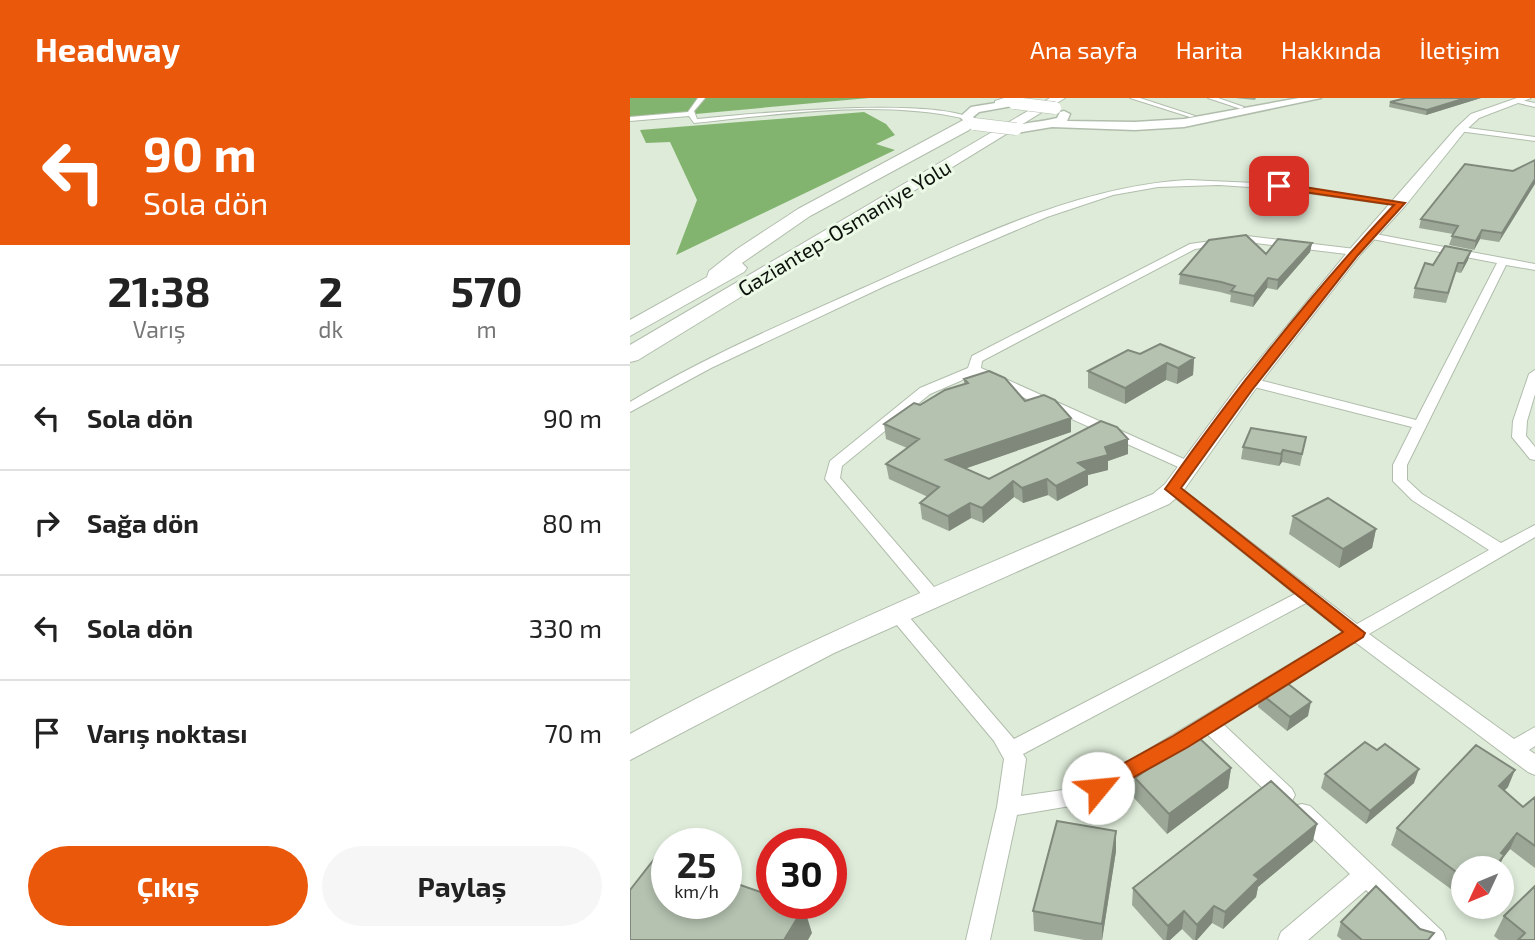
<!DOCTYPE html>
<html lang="tr">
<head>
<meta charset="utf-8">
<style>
	body { margin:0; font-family:"Exo 2",sans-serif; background:#f6f6f6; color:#222; height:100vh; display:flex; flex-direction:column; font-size:26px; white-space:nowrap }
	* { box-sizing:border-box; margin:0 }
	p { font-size:23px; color:#767676 }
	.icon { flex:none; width:38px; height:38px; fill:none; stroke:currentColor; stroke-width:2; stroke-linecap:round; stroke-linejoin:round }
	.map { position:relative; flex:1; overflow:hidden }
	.sheet { display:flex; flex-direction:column; background:#fff; width:630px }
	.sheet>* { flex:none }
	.guide { background:#ea580c; color:#fff; overflow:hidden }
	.needle { width:46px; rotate:226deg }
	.fabs { position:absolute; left:821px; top:758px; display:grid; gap:14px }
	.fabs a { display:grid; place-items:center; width:63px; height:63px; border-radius:50%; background:#fff; box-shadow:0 4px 10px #0003; font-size:35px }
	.speed { position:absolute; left:21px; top:730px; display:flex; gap:14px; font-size:35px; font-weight:700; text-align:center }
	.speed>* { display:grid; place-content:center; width:91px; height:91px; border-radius:50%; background:#fff; box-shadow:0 4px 10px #0003; line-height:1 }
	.speed small { font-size:18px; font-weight:400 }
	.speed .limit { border:10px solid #d22; background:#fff; color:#111 }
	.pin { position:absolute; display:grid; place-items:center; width:60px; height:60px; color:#fff; margin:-30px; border-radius:14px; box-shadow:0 4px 10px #0006 }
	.me { position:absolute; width:77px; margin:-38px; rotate:62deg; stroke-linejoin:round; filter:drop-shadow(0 0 5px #0008) }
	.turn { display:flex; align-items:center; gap:24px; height:147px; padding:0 28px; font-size:32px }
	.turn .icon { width:91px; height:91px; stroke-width:2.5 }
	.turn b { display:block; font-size:49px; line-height:60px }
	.eta { display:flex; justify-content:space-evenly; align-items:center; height:119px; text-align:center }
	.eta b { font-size:42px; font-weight:700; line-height:49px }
	.button { display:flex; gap:14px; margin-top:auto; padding:14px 28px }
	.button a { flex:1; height:80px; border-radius:42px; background:#ea580c; color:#fff; font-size:28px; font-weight:700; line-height:80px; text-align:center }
	.button a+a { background:#f6f6f6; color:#222 }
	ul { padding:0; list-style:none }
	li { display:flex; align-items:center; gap:21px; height:105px; padding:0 28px; border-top:2px solid #e0e0e0 }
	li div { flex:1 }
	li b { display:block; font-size:26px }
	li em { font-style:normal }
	header { display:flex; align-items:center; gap:42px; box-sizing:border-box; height:98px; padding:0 35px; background:#ea580c; color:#fff }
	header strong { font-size:33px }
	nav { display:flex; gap:38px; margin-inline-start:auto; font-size:24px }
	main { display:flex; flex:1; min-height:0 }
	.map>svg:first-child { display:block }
</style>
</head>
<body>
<header>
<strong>Headway</strong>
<nav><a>Ana sayfa</a><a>Harita</a><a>Hakkında</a><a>İletişim</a></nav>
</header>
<main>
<section class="sheet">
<div class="guide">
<div class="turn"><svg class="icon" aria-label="left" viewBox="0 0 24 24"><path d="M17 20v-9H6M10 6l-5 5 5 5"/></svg><div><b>90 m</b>Sola dön</div></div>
</div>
<div class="eta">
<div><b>21:38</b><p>Varış</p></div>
<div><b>2</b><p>dk</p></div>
<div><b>570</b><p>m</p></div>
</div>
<ul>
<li><svg class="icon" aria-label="left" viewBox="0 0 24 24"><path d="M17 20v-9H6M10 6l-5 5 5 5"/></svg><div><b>Sola dön</b></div><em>90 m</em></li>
<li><svg class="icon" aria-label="right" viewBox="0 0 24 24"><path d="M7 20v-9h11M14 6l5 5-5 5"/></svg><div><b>Sağa dön</b></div><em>80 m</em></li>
<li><svg class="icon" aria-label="left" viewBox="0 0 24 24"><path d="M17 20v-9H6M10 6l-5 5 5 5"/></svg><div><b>Sola dön</b></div><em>330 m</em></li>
<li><svg class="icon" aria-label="arrive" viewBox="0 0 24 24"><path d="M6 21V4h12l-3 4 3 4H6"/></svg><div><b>Varış noktası</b></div><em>70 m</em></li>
</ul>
<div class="button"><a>Çıkış</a><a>Paylaş</a></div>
</section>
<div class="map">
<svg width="905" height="842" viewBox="0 0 905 842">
	<rect width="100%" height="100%" fill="#deebd9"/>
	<path fill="#83b46f" d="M0,0h239l-239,22z
		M234,14l22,12 9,11 -19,9 19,6 -219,105 21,-55 -27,-58 -24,1 -6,-13z"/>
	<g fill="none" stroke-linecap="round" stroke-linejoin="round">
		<g stroke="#b1bdac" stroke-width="2">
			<path id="street" d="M68,0h7l-11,13 3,8c59,-6 224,-21 272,-2l-3,2c-87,-20 -184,-5 -272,4l-5,-7 -59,5v-4l58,-5z
				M500,0h10l55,18 -5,1z
				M578,0h10l26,9 -3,2z
				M886,1l19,4v4l-21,-5z
				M831,29l74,10v4l-77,-10z
				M558,82l91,4 125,19 -4,3 -121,-17 -60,-4 -61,2 -45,8 -66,22 -162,69 -174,82 -81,44v-10c74,-45 155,-79 233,-114 102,-46 213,-102 325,-108z
				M740,135l165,31v6l-29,-5 -99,200v15l15,14 79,49 34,-18v12l-166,97 145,105 21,-12v19l-6,4 6,4v21l-7,-3 -173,-130 -132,82 69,65 3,6 -3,6 -8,3 -8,-3 -69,-67 -83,52 -36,17 -71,12 -27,125h-24l31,-133 7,-48 -10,-18 -103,-123 -3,-4 3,-4h12l111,129 281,-145 -127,-102 -3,-3 3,-3h10l179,138 132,-74 -77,-50 -19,-19v-16l19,-38 -166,-42 -1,-3 6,-4 165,42 81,-157 -130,-25v-4zM676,505l37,29 -235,142 -31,14 -56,8 5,-37 -3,-5z
				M617,138l108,13 5,3 -5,3 -108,-13 -52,7 -213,112 -1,7 214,96 2,3 -2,3h-10l-211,-95 -44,19 -88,72 -2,12 100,116 3,4 -3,4h-12l-103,-123 5,-18 90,-73 48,-20 4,-12 218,-112z
				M905,272v24l-8,27 -1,15 9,11v13l-5,-1 -18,-22 1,-16 16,-47z
				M672,706l8,2 133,126 3,8h-29l-51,-50 -58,50h-30l3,-8 69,-58 -56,-54 -3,-7 3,-7z"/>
		</g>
		<g stroke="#b1bdac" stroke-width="2">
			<path id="secondary" d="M887,0h14l-52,20 -14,13 -60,75 -45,49 -106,136 -73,103 -12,10 -335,149 -204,107v-26c168,-93 346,-165 523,-240l12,-10 75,-101 110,-134 107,-122 14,-13z"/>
		</g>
		<g stroke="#b1bdac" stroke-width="3">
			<path id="primary" d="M669,0h22l-137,29 -49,3 -83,-3 -36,6 -6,-4c9,-7 34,-7 47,-11l3,-6 4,-1 6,3 -3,7 68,1 49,-3z
				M384,2l6,3 -2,2 -39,7 -6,5 7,7 -2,3h-8l-10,-10 11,-10z"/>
		</g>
		<g stroke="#b1bdac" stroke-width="2">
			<path id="highway" d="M374,0h17l-18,9h-8v-6z
				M420,0h15l-427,262 -8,2v-17z
				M339,19l7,4 -7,9 -159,86 -68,47 5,5 -3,4 -114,64v-16l77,-43 2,-6 28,-22 61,-40z"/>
		</g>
		<use href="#street" fill="#fff" fill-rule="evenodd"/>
		<use href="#secondary" fill="#fff" fill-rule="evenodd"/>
		<use href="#primary" fill="#fff" fill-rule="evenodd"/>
		<use href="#highway" fill="#fff" fill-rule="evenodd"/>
		<g stroke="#b1bdac" stroke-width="13" stroke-linecap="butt">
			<path id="primary-bridge" d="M384,5l41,5
				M344,26l42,5"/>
		</g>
		<use href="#primary-bridge" stroke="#fff" stroke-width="12"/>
	</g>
	<path fill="#9ca797" d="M605,0h21l-1,2z
		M851,0l-55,17 -37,-8 1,-5z
		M905,62l-36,82 -19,-3 -6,11 -25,-5 4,-11 -34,-6 2,-9z
		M682,145l-2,9 -33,38 -10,-2 -14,19 -23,-5 1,-7 -11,-3 -41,-8 1,-10z
		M838,162l-7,13 -5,-1 -10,31 -33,-5 2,-10 18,-23z
		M510,256l54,4 -1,17 -16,9 -11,-4 -41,24 -37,-16v-17z
		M334,281l107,39v14l-105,36 23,11 139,-25 -20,7v9l-20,5v10l-31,16 -9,-6 -25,8 -9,-6 -31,26 -12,-5 -22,13 -27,-12 -2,-16 8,-6 -39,-18 -3,-15 21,-16 -21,-9 -2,-15 36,-19 44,-21z
		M676,339l-6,29 -18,-4 -3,4 -38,-7 2,-12z
		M663,418l83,13 -4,19 -33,20 -50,-34z
		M630,595l48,23 -21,15 -29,-24z
		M747,652l37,33 -48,41 -45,-36 4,-14z
		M601,670l-3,20 -61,46 -33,-36 1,-20z
		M878,689l-4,3 19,17 12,-10v71l-25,-19 -7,9 -5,10h-35v30l-72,-53 6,-17z
		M486,733v20l-14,89h-18l-50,-9 -1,-20z
		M683,743l-55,46 -2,10 -33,32 -11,-6 -15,17h-4l-11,-11 -12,11h-7l-31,-35 1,-17z
		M874,818l31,24h-36l-5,-4z
		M711,824l90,18h-89l-5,-4z"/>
	<path fill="#7f887b" d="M836,0h15l-55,17 1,-5z
		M905,81v5l-36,58 3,-9z
		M852,132l-2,9 -6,11 2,-9z
		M682,145l-2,9 -33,38 1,-10z
		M841,153l-3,9 -7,13 3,-10z
		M638,180l-1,10 -14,19 1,-11z
		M564,260l-1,17 -16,9 1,-16z
		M537,265l-1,17 -41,24v-16z
		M441,320v14l-124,43 -1,-15z
		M498,341v15l-20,7v9l-20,5v10l-31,16 -1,-15 22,-23 27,-16z
		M653,352l-1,12 -3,4 2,-12z
		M417,381l1,16 -25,8 -1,-15z
		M383,383l1,16 -31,26 -1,-15z
		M340,405l1,15 -22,13 -1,-15z
		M746,431l-4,19 -33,20 4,-19z
		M681,604l-3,14 -21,15 3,-14z
		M601,670l-3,20 -61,46 2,-20z
		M789,671l-5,14 -48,41 4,-13z
		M885,672l-7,17 -15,15 6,-16z
		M687,726l-4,17 -55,46 -2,10 -33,32 2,-17 29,-37z
		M486,733v20l-14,89v-16z
		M887,735l-7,16 -7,9 -5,10h-4l7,-15z
		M584,808l-2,17 -15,17h-2l2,-15z
		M174,809l8,26 -4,7h-24z
		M554,813l-2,18 -12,11h-4l2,-14z"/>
	<path fill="#b5c2b0" stroke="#7f887b" stroke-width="2" d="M776,0h60l-39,12 -37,-8z
		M905,62v19l-33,54 -20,-3 -6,11 -24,-5 6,-10 -37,-7 44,-55 48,7z
		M616,137l20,19 12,-15 34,4 -34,37 -10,-2 -14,18 -23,-5 4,-5 -14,-4 -41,-8 29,-34z
		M815,148l26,5 -7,12h-6l-10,30 -33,-5 10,-25 8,2z
		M530,246l34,14 -16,10 -11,-5 -42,25 -37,-17 40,-21 12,4z
		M359,273l16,7 20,23 19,-6 11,5 16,18 -125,42 43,19 112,-58 16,6 11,12 -23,8 3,8 -30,8 10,7 -32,16 -9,-7 -25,9 -9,-7 -31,27 -12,-5 -22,13 -28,-13 19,-16 -53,-23 33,-25 -35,-15 30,-21 6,2 25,-15 23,-7 -4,-4z
		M621,330l55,9 -4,17 -19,-4 -2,4 -38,-7z
		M698,400l48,31 -33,20 -50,-33z
		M652,581l29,23 -21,15 -30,-24z
		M566,637l35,33 -62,46 -34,-36z
		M735,644l12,8 8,-6 34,25 -49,42 -45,-37z
		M846,647l39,25 -16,16 24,21 12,-10v49l-18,-13 -16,20 3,2 -10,13h-31v9l-66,-49z
		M641,683l46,43 -63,51 5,4 -34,33 -11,-6 -17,19 -13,-14 -16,15 -35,-38z
		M427,723l59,10 -14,93 -69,-13z
		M29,755l8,3v47h59v-23l46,16v7h20l12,4 -20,33h-154v-50z
		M746,788l44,43 14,4 -6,7h-66l-21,-18z
		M905,788v54h-17l7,-7 -21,-17z"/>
	<path fill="#ea580c" stroke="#983908" stroke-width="2" d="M649,85l126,20 -47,52 -106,135 -71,98 184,145 -2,4 -175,110 -90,50 -8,-2 -3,-7 3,-6 83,-46 170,-104 -178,-143c70,-99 146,-196 229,-284l-118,-17z"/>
	<g text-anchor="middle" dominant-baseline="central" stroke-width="6" stroke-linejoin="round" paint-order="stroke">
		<g font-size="21" fill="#0c110b" stroke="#ecf9e7">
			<text transform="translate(214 129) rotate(-31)">Gaziantep-Osmaniye Yolu</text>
		</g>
	</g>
</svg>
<div class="fabs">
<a><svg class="needle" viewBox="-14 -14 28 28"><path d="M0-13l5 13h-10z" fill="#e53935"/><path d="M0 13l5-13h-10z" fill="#767676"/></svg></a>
</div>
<div class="speed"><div>25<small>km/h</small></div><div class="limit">30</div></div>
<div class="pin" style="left:649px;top:88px;background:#d93025"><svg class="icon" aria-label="arrive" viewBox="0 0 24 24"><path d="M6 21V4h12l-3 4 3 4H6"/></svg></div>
<svg class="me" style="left:468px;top:690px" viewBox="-20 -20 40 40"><circle r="19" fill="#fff"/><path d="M0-13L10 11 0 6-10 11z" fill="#ea580c"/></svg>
</div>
</main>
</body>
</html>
